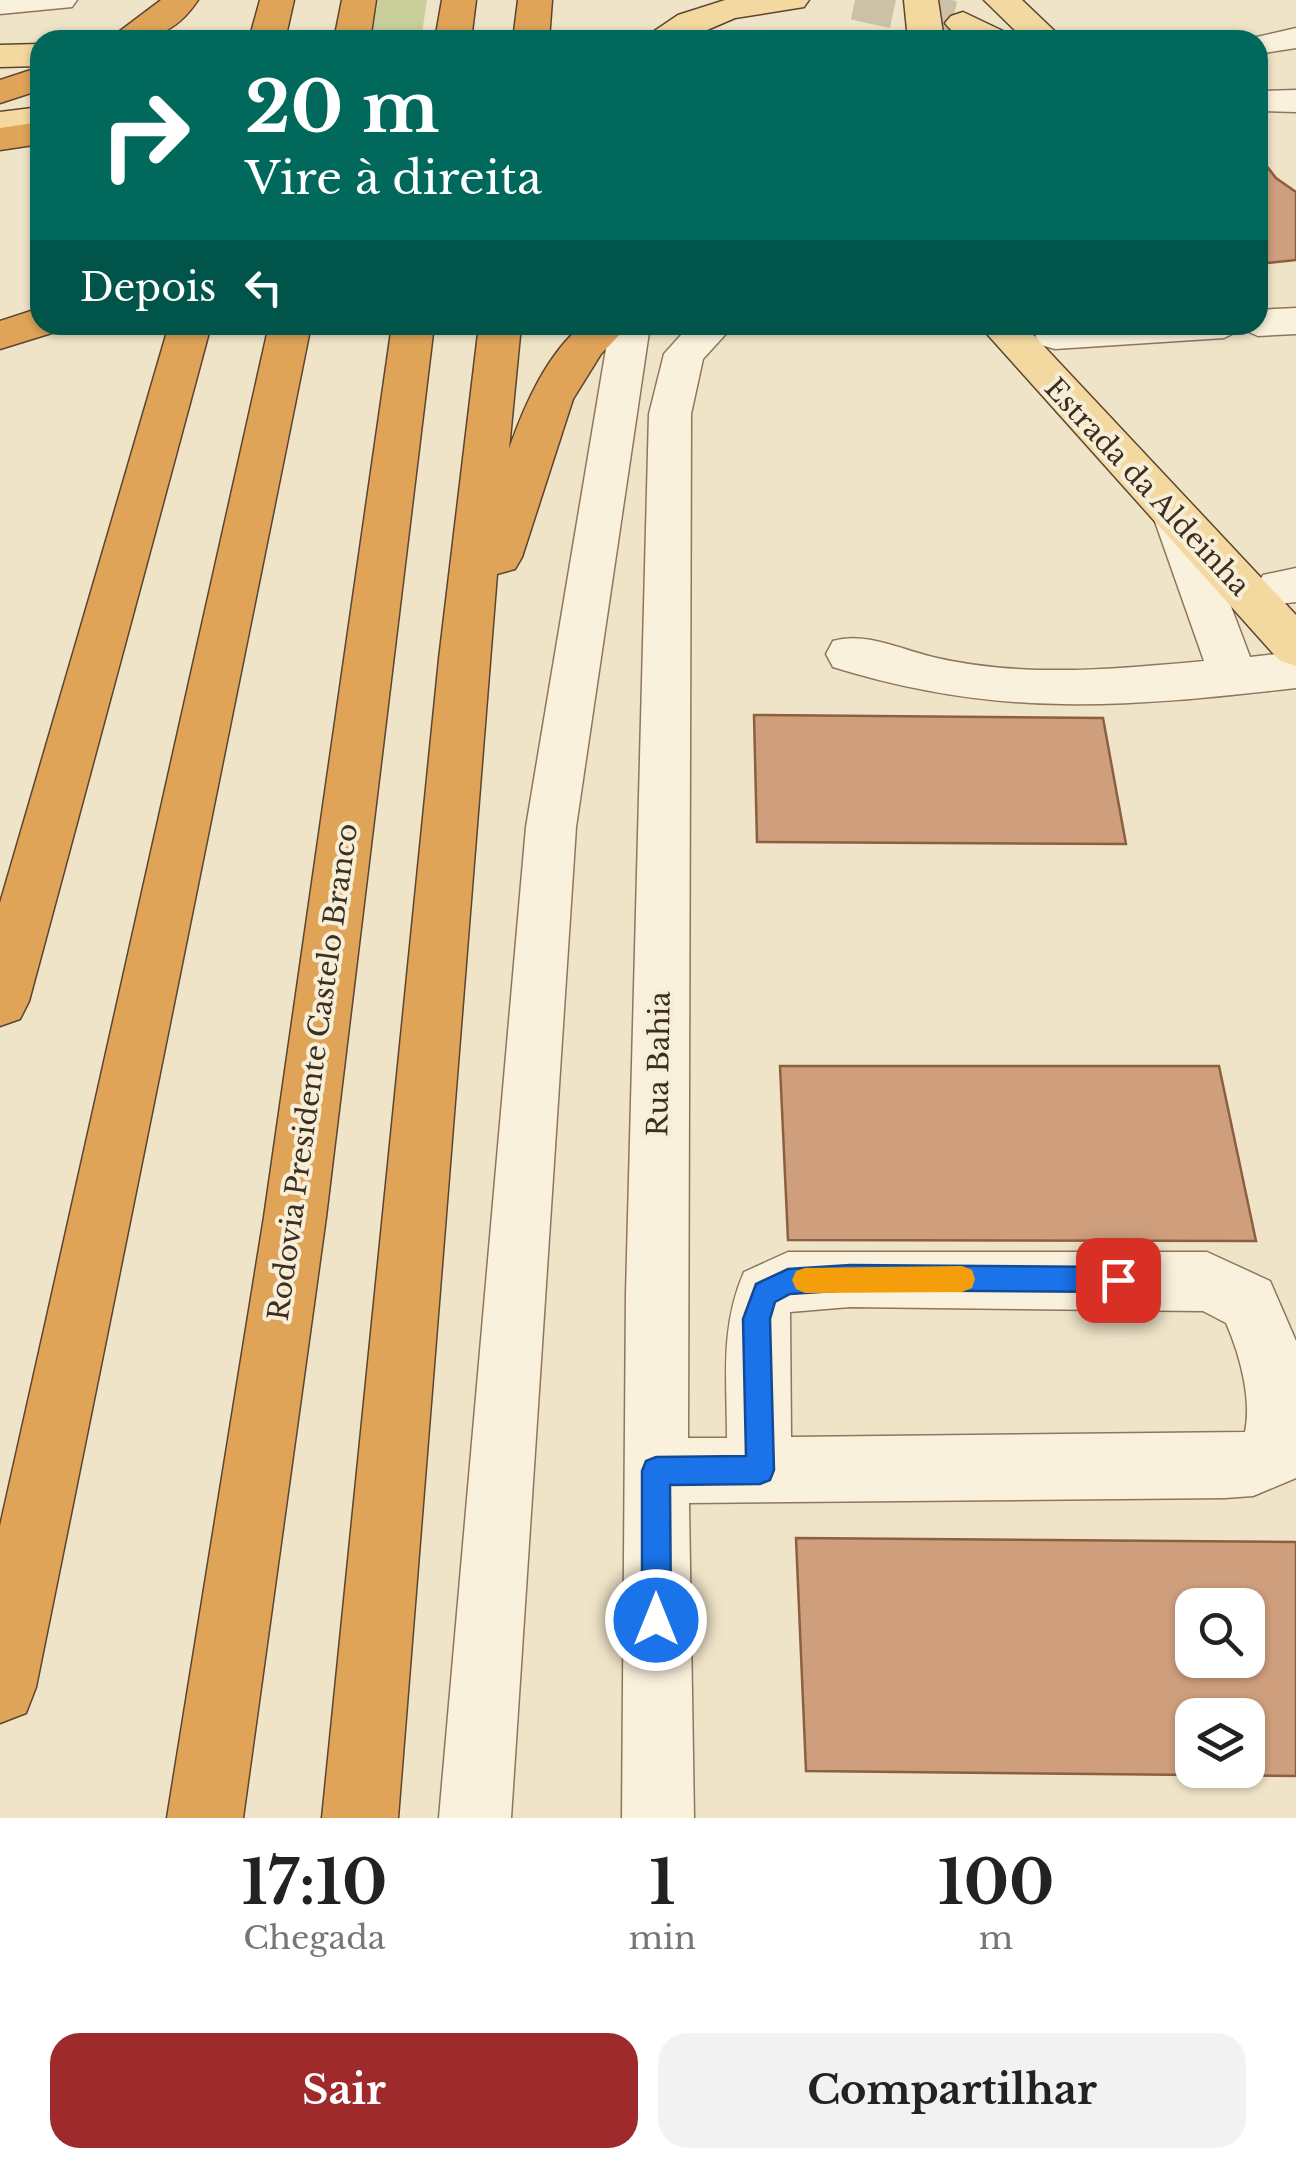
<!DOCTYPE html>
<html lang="pt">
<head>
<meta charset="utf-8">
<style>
	body { margin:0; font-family:"Libre Baskerville",serif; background:#f2f2f2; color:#222; height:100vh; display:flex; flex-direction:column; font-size:38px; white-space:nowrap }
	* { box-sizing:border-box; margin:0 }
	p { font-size:32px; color:#767676 }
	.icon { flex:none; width:55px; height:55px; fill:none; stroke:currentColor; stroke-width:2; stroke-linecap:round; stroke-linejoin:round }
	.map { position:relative; height:1818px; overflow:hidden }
	.sheet { display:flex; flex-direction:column; background:#fff; flex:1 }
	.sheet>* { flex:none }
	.guide { position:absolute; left:30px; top:30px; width:1238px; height:305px; border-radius:30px; box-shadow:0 2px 8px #0004; background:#00695c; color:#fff; overflow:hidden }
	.tools { position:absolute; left:1175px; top:1588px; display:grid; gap:20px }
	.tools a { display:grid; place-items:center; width:90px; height:90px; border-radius:20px; background:#fff; box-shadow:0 2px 8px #0004; font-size:50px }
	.pin { position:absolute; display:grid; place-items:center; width:85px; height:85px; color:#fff; margin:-42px; border-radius:20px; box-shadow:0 5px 15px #0006 }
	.me { position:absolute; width:110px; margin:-55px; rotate:0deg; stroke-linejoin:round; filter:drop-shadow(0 0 8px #0008) }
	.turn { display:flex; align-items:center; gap:35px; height:210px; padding:0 50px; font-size:45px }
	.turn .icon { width:130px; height:130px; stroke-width:2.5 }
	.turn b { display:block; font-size:70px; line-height:85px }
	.then { display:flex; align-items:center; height:95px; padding:0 50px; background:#0003; gap:20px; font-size:38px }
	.eta { display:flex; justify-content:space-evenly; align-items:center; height:170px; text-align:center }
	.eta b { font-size:60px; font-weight:700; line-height:70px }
	.primary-button { display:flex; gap:20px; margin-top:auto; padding:20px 50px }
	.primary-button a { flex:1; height:115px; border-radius:30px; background:#9e2a2b; color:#fff; font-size:40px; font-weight:700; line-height:115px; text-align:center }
	.primary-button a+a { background:#f2f2f2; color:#222 }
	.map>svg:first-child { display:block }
</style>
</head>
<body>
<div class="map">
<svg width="1296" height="1818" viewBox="0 0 1296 1818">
	<rect width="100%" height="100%" fill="#f0e4c8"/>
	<path fill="#c9cf9b" d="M378,0h49l-6,40h-50z"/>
	<path fill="#cf9f7d" stroke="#8d5f41" stroke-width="2.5" fill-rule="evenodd" d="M1258,155l18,23 20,14v68l-38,4z
		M754,715l349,3 23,126 -369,-2z
		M780,1066h439l37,175 -468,-1z
		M796,1538l500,4v234l-490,-5zM1192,1605h56v55h-56zM1192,1715h56v55h-56z"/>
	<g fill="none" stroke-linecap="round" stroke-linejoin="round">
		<path stroke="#ccc0a6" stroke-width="40" stroke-dasharray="40 20" stroke-linecap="butt" d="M855,0l108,23"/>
		<g stroke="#8d765c" stroke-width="3">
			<path id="minor" d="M0,0h77l-5,7 -72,7z
				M1296,28v20l-38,6v-14h-14z
				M1296,90v22l-38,-1v-20z
				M1296,308v26l-38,2 -16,-7 -18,9 -169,11 -14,-4 -6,-9 12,-11h211v-15z
				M610,325h40l-74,502 -65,991h-72l87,-991z
				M690,325h44l-31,34 -12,55 -3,1024h39c0,-59 -7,-111 17,-166l44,-20h419l63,29 26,60v137l-43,18 -28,2 -536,5 5,315h-72l4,-525 23,-879 15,-60zM850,1307l353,4 23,12c14,32 26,76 19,109l-454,5 -1,-125z
				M1175,500l16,5 6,11 53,141 46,-5v36c-170,19 -296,31 -463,-21l-7,-13 7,-13c33,-10 71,10 104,17 87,20 180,11 267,3l-51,-145 6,-11z
				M1296,568v34l-17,2 -16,-5 -7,-12 7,-12z"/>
		</g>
		<g stroke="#5b4430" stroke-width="3">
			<path id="major" d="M725,0h84l-5,7 -69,11 -51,22h-43l37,-25z
				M904,0h34l6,40h-36z
				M984,0h38l42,40h-39z
				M963,12l42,20 5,8c-24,0 -49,5 -65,-17l6,-7z
				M40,44v22l-40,1v-22z
				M40,107v22l-40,5v-22z
				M979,325h45l272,290v51l-17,-6z"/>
		</g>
		<g stroke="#5b4430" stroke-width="3">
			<path id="highway" d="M161,0h37c-24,36 -49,40 -90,40z
				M260,0h34l-9,40h-36z
				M342,0h34l-6,40h-36z
				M442,0h34l-5,40h-36z
				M518,0h34l-3,40h-36z
				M40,67v23l-40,13v-23z
				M40,122v22l-40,6v-22z
				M40,308v17h19l-4,7 -55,17v-28z
				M169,325h42l-182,676 -9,18 -20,7v-123z
				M269,325h42l-275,1362 -10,26 -26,10v-197z
				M392,325h42l-108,892 -83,601h-76l97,-601z
				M479,325h42l-12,124c16,-45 37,-93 73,-124h47l-28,29 -28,45 -51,158 -7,12 -18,5 -99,1244h-76l117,-1159z"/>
		</g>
		<use href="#minor" fill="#faf1dc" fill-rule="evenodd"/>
		<use href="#major" fill="#f3d9a0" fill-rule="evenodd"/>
		<use href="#highway" fill="#e0a458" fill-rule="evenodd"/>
	</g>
	<path fill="#1a73e8" stroke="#114b97" stroke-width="2.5" d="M850,1265l268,2 9,3 4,10 -4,9 -9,3 -268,-2 -60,4 -15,8 -5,17 4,151 -4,10 -10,4 -90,1 1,135 -4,10 -11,5 -10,-5 -4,-10v-149l4,-10 10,-4 90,-1 -3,-137 13,-35 32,-15z"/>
	<path fill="#f59e0b" d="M962,1266l10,4 3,9 -3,9 -10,4 -157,1 -9,-4 -4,-9 4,-9 9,-3z"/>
	<g text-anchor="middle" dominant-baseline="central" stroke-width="8" stroke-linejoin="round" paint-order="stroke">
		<g font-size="28" fill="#3d2e20" stroke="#f7eed8">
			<text transform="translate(1147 487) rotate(47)">Estrada da Aldeinha</text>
			<text transform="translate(659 1064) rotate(-89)">Rua Bahia</text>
			<text transform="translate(313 1072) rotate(-82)">Rodovia Presidente Castelo Branco</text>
		</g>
	</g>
</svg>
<div class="tools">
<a><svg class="icon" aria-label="search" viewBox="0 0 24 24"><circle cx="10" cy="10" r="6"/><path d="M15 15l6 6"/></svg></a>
<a><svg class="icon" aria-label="layers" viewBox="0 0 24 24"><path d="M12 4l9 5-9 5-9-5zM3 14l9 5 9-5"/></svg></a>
</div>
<div class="pin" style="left:1118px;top:1280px;background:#d93025"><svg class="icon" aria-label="arrive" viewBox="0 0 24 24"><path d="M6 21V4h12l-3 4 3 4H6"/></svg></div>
<svg class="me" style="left:656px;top:1620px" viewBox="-20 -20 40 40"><circle r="17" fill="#1a73e8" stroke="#fff" stroke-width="3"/><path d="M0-11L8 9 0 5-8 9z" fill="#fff"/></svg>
<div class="guide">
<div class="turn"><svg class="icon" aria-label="right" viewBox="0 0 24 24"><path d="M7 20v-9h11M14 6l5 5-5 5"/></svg><div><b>20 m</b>Vire à direita</div></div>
<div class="then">Depois<svg class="icon" aria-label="left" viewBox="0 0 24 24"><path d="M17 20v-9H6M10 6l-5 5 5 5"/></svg></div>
</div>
</div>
<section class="sheet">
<div class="eta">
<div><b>17:10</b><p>Chegada</p></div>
<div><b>1</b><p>min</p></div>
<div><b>100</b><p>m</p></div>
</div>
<div class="primary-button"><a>Sair</a><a>Compartilhar</a></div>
</section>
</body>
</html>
